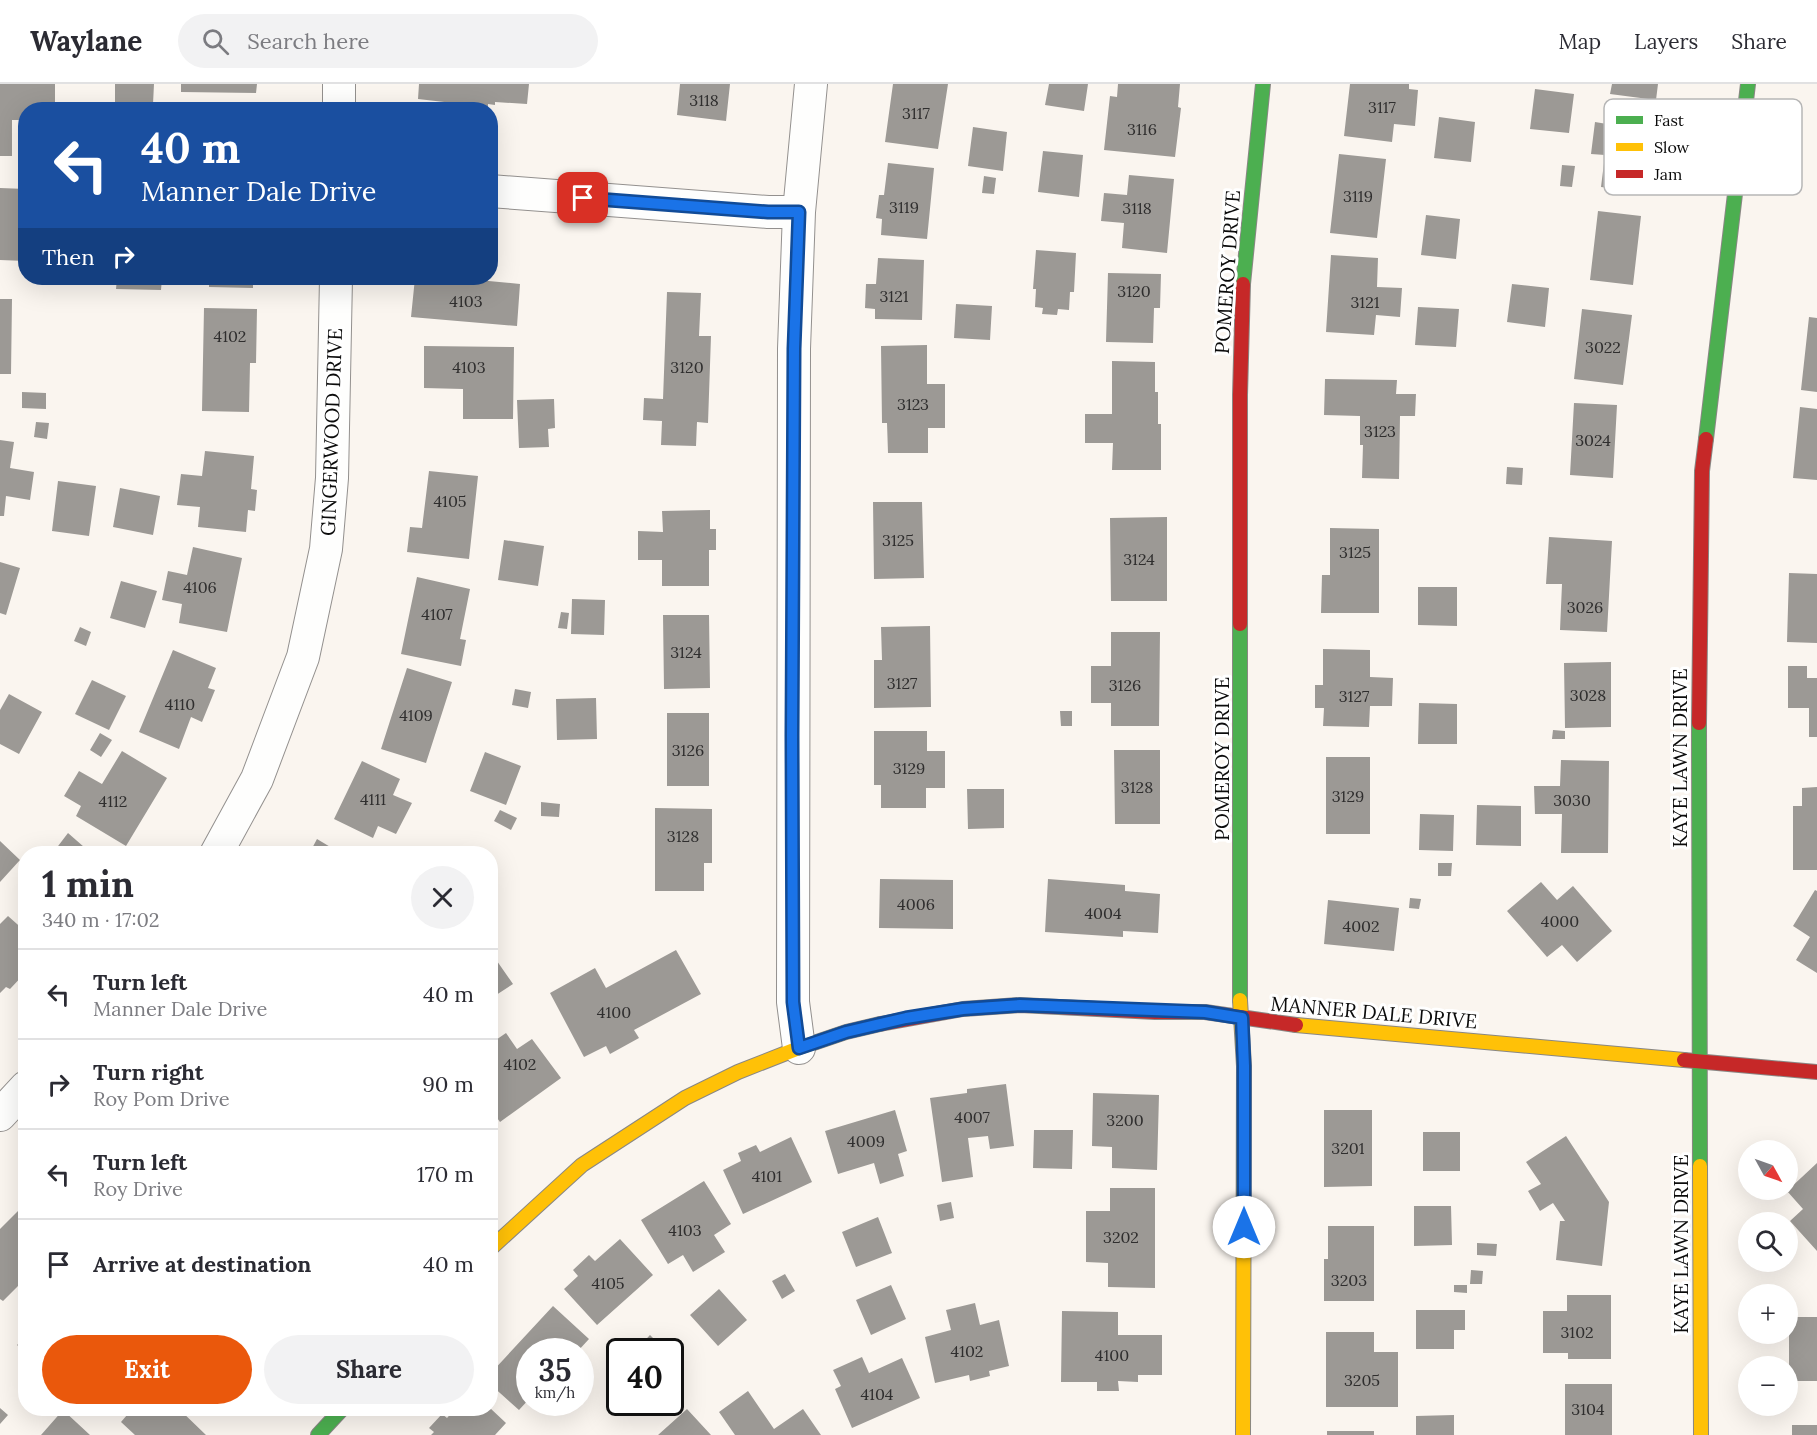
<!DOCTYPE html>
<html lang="en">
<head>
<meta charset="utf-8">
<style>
	body { margin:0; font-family:Lora,serif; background:#f2f2f3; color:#2b2b33; height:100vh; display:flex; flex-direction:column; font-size:22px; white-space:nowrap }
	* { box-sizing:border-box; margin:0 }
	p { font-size:20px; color:#7c7c81 }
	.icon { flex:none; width:33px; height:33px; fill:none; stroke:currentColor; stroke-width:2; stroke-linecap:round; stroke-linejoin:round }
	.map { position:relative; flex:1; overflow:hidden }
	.drawer { position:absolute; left:18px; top:762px; width:480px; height:570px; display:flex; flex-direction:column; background:#fff; border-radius:24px; box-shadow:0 6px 24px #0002 }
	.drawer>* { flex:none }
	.banner { position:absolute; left:18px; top:18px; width:480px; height:183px; border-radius:24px; box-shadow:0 6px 24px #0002; background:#1a4fa0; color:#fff; overflow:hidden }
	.needle { width:39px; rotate:130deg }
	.controls { position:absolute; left:1738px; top:1056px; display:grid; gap:12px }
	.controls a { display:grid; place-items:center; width:60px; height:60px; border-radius:50%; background:#fff; box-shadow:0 6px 24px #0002; font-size:30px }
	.speed { position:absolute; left:516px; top:1254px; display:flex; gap:12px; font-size:30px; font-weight:700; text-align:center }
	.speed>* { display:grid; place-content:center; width:78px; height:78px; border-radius:50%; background:#fff; box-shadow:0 6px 24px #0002; line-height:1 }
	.speed small { font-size:15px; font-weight:400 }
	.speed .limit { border:3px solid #111; border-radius:9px; background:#fff; color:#111 }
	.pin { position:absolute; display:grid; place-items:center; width:51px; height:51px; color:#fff; margin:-26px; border-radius:12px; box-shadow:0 3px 9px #0006 }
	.me { position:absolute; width:66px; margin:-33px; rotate:0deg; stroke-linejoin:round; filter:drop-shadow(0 0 4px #0008) }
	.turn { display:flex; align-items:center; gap:21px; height:126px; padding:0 24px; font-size:27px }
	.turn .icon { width:78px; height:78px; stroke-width:2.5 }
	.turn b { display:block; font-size:42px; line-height:51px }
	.then { display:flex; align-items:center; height:57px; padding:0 24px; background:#0003; gap:12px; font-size:22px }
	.round { display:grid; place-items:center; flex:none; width:63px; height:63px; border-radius:32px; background:#f2f2f3 }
	.headline { display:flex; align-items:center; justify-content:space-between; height:102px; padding:0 24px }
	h1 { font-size:36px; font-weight:700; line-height:45px }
	.primary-button { display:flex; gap:12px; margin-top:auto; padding:12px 24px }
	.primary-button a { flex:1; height:69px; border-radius:36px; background:#ea580c; color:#fff; font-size:24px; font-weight:700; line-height:69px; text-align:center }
	.primary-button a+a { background:#f2f2f3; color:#2b2b33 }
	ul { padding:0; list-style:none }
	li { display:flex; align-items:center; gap:18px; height:90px; padding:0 24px; border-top:2px solid #e1e1e2 }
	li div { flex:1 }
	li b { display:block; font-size:22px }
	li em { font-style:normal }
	header { display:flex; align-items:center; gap:36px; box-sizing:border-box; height:84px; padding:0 30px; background:#fff; border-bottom:2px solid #e1e1e2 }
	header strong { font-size:28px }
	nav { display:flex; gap:33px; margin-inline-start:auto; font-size:21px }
	.search { width:420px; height:54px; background:#f2f2f3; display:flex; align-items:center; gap:15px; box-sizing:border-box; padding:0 21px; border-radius:33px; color:#7c7c81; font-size:22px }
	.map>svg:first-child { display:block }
</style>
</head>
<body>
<header>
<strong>Waylane</strong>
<div class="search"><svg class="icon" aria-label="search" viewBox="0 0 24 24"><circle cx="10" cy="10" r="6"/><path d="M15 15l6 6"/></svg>Search here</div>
<nav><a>Map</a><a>Layers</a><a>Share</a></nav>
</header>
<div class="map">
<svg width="1817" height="1351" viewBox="0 0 1817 1351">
	<rect width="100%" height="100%" fill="#faf5ef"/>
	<path fill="#9c9995" d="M0,0h55v26h-29v10h-14v36h-12z
		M115,0h39l-1,20 -38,-1z
		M181,0h76l-1,9 -75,-1z
		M419,0h110l-2,20 -32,-2v3l-7,-1v3l-70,-8z
		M680,0h50l-4,37 -49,-6z
		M893,0h55l-10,65 -53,-7z
		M1049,0h39l-4,27 -39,-6z
		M1118,0h62l-2,23 3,1 -6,49 -71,-7 6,-54 7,1z
		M1350,0h59v5l9,1 -3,36 -21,-2 -2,18 -48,-6z
		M1612,0h46l-2,16 -46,-6z
		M1535,5l39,5 -5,39 -39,-4z
		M1439,33l36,5 -4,40 -37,-4z
		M1608,35l43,6 -8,67 -42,-5 4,-32 -14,-1 4,-32 12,2z
		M973,43l34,5 -4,39 -35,-5z
		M1043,67l40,4 -4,42 -41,-5z
		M1339,70l47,5 -9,79 -47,-5z
		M888,79l46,5 -7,71 -46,-4 1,-16 -6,-1 3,-23h5z
		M1562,81l13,1 -3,21 -12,-1z
		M1129,91l45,4 -7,74 -45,-5 2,-25 -23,-2 3,-28 23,2z
		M984,92l12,2 -2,16 -12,-1z
		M0,104l26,1v72l-26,-1z
		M1598,127l43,5 -8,69 -43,-5z
		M1426,131l34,4 -4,40 -35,-4z
		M1036,166l40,3 -2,39h-4l-1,18 -11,-1 -1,6 -15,-1 1,-6 -8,-1 1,-18h-3z
		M1331,171l47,3 -1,29 25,1 -2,29 -24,-2 -2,20 -48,-3z
		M878,174l46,2 -2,60 -47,-1v-10l-10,-1 1,-24h10z
		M1108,189l53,1 -1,34h-6l-1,35 -47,-1z
		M63,194h38l-1,7h-37z
		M117,194h45l-1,12 -45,-1z
		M209,194h44v10l-44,-1z
		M415,194h53l-1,1 53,5 -3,42 -106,-9z
		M1512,200l37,4 -4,39 -38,-5z
		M667,208l34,1 -2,43h12l-3,87 -11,-1 -1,24 -35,-1 1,-24 -19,-1 1,-22 19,1z
		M0,215h12l-1,75h-11z
		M956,220l36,2 -2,34 -36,-2z
		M1418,223l41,2 -3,38 -41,-2z
		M204,224l53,1 -1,54h-6l-1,49 -47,-1z
		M1582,225l50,6 -9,70 -49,-6z
		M1809,233l8,1v74l-16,-2z
		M927,261v39h18v44h-17v25h-40l-1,-30h-5l-1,-77z
		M424,262l90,1 -1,72h-50v-30l-39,-1z
		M1112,277l43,1v30h3v32h3v46h-49l1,-27h-28v-29h27z
		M1325,295l72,1 -1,14h20l-1,22h-15l-1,63 -37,-1 1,-33h-3v-29l-36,-1z
		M22,308l24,1v16l-24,-1z
		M554,315l1,29 -7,1 1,18 -30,1 -2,-48z
		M1574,319l43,2 -4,73 -43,-3z
		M1800,323l17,2v71l-24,-2z
		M36,338l13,1 -2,16 -13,-2z
		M0,356l14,2 -4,26 24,4 -4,28 -24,-4 -2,20h-4z
		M205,367l49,5 -3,33 6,1 -2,21 -7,-1 -2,22 -48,-5 2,-20 -23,-2 4,-31 21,2z
		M1507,383l16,1 -1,17 -16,-1z
		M429,387l49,5 -9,83 -62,-7 3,-25 12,1z
		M58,397l38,5 -7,50 -37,-5z
		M120,404l40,8 -7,39 -40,-8z
		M873,418h49l2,76 -50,1z
		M710,426v19h6v21h-7v36h-47v-26h-24v-29l25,1 -1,-21z
		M1167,433v84h-56l-1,-83z
		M1330,444l49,1v84h-58l1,-38h8z
		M1549,453l63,4 -5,91 -47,-2 2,-46h-16z
		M504,456l40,6 -6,40 -40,-6z
		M193,463l49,11 -15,74 -48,-9 3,-19 -20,-4 6,-29 19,4z
		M0,478l20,6 -14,47 -6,-2z
		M1789,489l28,1v69l-30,-1z
		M417,493l53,12 -10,50 6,1 -5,26 -60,-12z
		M121,497l36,10 -12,37 -35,-10z
		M1418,503h39v39l-39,-1z
		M572,515l33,1 -1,35 -33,-1z
		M561,528l8,1 -2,16 -9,-1z
		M663,531h46l1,73 -46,1z
		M930,542l1,81 -57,1v-48h8l-1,-33z
		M80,543l11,5 -5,14 -12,-5z
		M1111,548h49l-1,94h-48v-23h-20v-37h20z
		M1323,565l47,1v27l23,1 -1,28h-22l-1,21 -46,-1 1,-18h-9v-23h8z
		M173,566l43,18 -8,20 7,2 -13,32 -11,-5 -12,32 -40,-17z
		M1611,578v65l-46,1 -1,-65z
		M1788,582h19v12h10v59h-8v-29h-21z
		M407,584l45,14 -26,81 -45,-14z
		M92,596l34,16 -17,34 -34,-16z
		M515,605l16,3 -3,16 -16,-3z
		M9,610l33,18 -23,42 -19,-10v-34z
		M596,614l1,41 -40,1 -1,-41z
		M1419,619l38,1v40h-39z
		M1060,627h12v15h-11z
		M667,629h42v73h-42z
		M1553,646l12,1v8h-13z
		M874,647h53v20h18v37h-19v20h-45v-23h-7z
		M100,649l12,7 -11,17 -11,-7z
		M1114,666h46v74h-45z
		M122,667l45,27 -41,68 -50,-30 5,-10 -17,-10 15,-25 23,13z
		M485,668l36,14 -15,39 -36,-14z
		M1326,673h44v77h-44z
		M1561,676l48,1 -1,92h-47l1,-39h-27l-1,-28h26z
		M362,677l38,18 -7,16 19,8 -16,31 -18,-8 -5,12 -39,-19z
		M1817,703v83h-24v-64h9v-18z
		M967,705h37v39l-36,1z
		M541,718l19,2 -1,13 -18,-1z
		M1477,721l44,1v40l-45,-1z
		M655,724l57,1v54h-8v28h-49z
		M500,726l17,8 -6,12 -17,-9z
		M1420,730l34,1 -1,36 -34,-1z
		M68,749l24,21h-40z
		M317,755l25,15h-33z
		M0,757l20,19 -20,22z
		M1438,779h14l-1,13h-13z
		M880,795l73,1v49l-74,-1z
		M1048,795l77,6v6l35,3 -2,39 -35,-2v6l-78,-5z
		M1541,798l16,18 16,-14 39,45 -35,31 -15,-17 -15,12 -40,-46z
		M1815,806l2,1v82l-21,-13 14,-23 -17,-11z
		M1410,814l11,1 -2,10 -10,-1z
		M1328,816l71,8 -5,43 -70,-7z
		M8,832l18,16v40l-16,17 -4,-2 -6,6v-69z
		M676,866l25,44 -67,36 5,8 -29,16 -4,-8 -22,11 -34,-64 45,-25 11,20z
		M490,867l23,33 -23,15z
		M506,949l11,16 15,-10 29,39 -61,44 -10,-14v-64z
		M1006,1000l8,62 -24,3 -2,-13 -20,2 5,39 -31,5 -12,-84 37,-5v-4z
		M1093,1009l66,2 -2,75 -45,-2v-21l-20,-1z
		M895,1026l12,41 -9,3 6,22 -24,8 -6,-21 -36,11 -13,-43z
		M1324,1026h48v76l-48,1z
		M1034,1046h39l-1,39 -39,-1z
		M1423,1048h37v39h-37z
		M1566,1052l43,66 -7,64 -46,-6 4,-39h5l-12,-18 -13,8 -12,-20 13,-7 -15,-22z
		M791,1053l21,45 -69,32 -20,-44 18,-9 -3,-8 18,-8 4,7z
		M1817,1079v88l-27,-30 13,-12 -16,-18z
		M704,1097l27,43 -17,11 11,17 -32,20 -10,-17 -15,9 -27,-44z
		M1110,1104h45v100l-47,-1v-24l-22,-1v-51h24z
		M951,1118l3,16 -14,3 -3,-16z
		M1414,1122h37l1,39 -38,1z
		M18,1127l8,8v74l-8,-7 -15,15 -3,-2v-70z
		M878,1133l14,36 -36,14 -14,-35z
		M1328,1142h46v75h-50v-42h4z
		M620,1155l33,36 -56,50 -33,-36 14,-13 -5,-6 16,-15 6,6z
		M1477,1159l20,1 -1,12 -19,-1z
		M1471,1186l12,1 -1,13h-12z
		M785,1190l10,17 -13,8 -10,-18z
		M891,1201l15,34 -35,16 -15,-35z
		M1454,1201h13v8l-13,-1z
		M719,1205l28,31 -29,26 -28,-31z
		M1567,1211h44v64h-43v-6h-25v-42h24z
		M975,1219l5,22 19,-5 10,46 -20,5 1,5 -20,5 -1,-6 -34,8 -10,-46 26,-7 -5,-20z
		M553,1222l36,33 -12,13 -2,-3 -2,3h-43v46l-11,12 -29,-26v-10z
		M1416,1226h49v20h-11v19h-38z
		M1062,1227l56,1v23h44v40h-24v7l-20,-1 1,10h-22v-9h-36z
		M1789,1233h28v64h-28z
		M1326,1248h48v20h24v55h-72z
		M650,1251l17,17h-33z
		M26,1252v17l-9,-8z
		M862,1273l7,16 33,-15 18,40 -68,30 -17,-39 6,-3 -8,-16z
		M1565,1300h47v51h-47z
		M748,1307l26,38 29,-20 18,26h-86l-16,-23z
		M0,1324l8,7 -8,9z
		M133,1324h16l8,8 8,-8h13l28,27h-71l-14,-13z
		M456,1324h34l16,15 -11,12h-64l3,-3 -5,-4 13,-14 5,4z
		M687,1325l24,26h-53z
		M63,1326l27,25h-49z
		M1454,1331v20h-38v-19z
		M1792,1341h25v10h-25z
		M1327,1347h47v4h-47z"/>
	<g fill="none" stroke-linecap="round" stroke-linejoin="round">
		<g stroke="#93908e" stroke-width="34">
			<path id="street" d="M339,26v-26
				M490,107l278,21h31
				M216,770l41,-75 46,-122 23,-108 6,-71 4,-200
				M799,964l-6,-46 1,-653 5,-137 12,-128
				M0,1031l26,-28"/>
		</g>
		<g stroke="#898784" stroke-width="16">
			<path id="fast" d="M1243,200l20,-200
				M1706,355l42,-355
				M1699,639l1,443
				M1240,916v-376
				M318,1351l25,-27"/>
		</g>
		<g stroke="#898784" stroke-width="16">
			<path id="slow" d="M1240,916l4,66 -1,369
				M1296,941l388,35
				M1700,1082l1,269
				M490,1165l92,-84 103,-67 53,-26 61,-24 47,-16 34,-8"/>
		</g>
		<g stroke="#898784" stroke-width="16">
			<path id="jam" d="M1240,540v-229l3,-111
				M1699,639l3,-252 4,-32
				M880,940l83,-15 57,-4 135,7h50l91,13
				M1684,976l133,12"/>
		</g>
		<use href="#street" stroke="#fefefd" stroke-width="32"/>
		<use href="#fast" stroke="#4caf50" stroke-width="14"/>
		<use href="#slow" stroke="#ffc107" stroke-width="14"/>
		<use href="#jam" stroke="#c62828" stroke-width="14"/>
	</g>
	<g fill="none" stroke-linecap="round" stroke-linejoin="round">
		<g stroke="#114b97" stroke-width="15">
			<path id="route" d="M583,114l185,14h31l-5,137 -2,387 1,266 6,46 47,-16 60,-14 57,-9 57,-4 185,7 37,6 2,48v161"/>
		</g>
		<use href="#route" stroke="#1a73e8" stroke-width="10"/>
	</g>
	<g text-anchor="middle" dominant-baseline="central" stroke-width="6" stroke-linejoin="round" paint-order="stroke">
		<g font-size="16" fill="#2f2e2e">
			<text x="704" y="16">3118</text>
			<text x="1382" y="23">3117</text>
			<text x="916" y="29">3117</text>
			<text x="1142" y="45">3116</text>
			<text x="1358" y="112">3119</text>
			<text x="904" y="123">3119</text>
			<text x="1137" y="124">3118</text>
			<text x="1134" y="207">3120</text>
			<text x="894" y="212">3121</text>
			<text x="466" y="217">4103</text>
			<text x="1365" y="218">3121</text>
			<text x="230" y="252">4102</text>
			<text x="1603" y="263">3022</text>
			<text x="469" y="283">4103</text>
			<text x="687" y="283">3120</text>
			<text x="913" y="320">3123</text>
			<text x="1380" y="347">3123</text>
			<text x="1593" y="356">3024</text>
			<text x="450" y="417">4105</text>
			<text x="898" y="456">3125</text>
			<text x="1355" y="468">3125</text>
			<text x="1139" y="475">3124</text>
			<text x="200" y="503">4106</text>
			<text x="1585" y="523">3026</text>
			<text x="437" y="530">4107</text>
			<text x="686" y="568">3124</text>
			<text x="902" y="599">3127</text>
			<text x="1125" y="601">3126</text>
			<text x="1588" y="611">3028</text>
			<text x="1354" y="612">3127</text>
			<text x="180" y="620">4110</text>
			<text x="416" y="631">4109</text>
			<text x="688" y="666">3126</text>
			<text x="909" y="684">3129</text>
			<text x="1137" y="703">3128</text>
			<text x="1348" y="712">3129</text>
			<text x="373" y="715">4111</text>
			<text x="1572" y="716">3030</text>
			<text x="113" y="717">4112</text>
			<text x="683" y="752">3128</text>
			<text x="916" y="820">4006</text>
			<text x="1103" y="829">4004</text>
			<text x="1560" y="837">4000</text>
			<text x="1361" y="842">4002</text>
			<text x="614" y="928">4100</text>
			<text x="520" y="980">4102</text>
			<text x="972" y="1033">4007</text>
			<text x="1125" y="1036">3200</text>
			<text x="866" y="1057">4009</text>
			<text x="1348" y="1064">3201</text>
			<text x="767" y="1092">4101</text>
			<text x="685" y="1146">4103</text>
			<text x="1121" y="1153">3202</text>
			<text x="1349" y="1196">3203</text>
			<text x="608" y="1199">4105</text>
			<text x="1577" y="1248">3102</text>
			<text x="967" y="1267">4102</text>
			<text x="1112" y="1271">4100</text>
			<text x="1362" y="1296">3205</text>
			<text x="877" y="1310">4104</text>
			<text x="1588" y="1325">3104</text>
		</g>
		<g font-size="20" fill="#0b0b0b" stroke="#fff">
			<text transform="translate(1227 188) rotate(-86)">POMEROY DRIVE</text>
			<text transform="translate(331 348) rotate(-88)">GINGERWOOD DRIVE</text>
			<text transform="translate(1679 674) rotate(-90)">KAYE LAWN DRIVE</text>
			<text transform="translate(1221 675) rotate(-90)">POMEROY DRIVE</text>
			<text transform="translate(1374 928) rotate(5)">MANNER DALE DRIVE</text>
			<text transform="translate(1680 1160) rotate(-90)">KAYE LAWN DRIVE</text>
		</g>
	</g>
	<rect x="1604" y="15" width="198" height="96" rx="9" fill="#fff" stroke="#b6b6b6" stroke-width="1.5"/>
	<rect x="1616" y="32" width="27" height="8" fill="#4caf50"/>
	<rect x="1616" y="59" width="27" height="8" fill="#ffc107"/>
	<rect x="1616" y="86" width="27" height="8" fill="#c62828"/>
	<g font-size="16" fill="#0b0b0b">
		<text x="1654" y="42">Fast</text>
		<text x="1654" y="69">Slow</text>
		<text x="1654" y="96">Jam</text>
	</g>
</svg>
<div class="controls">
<a><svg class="needle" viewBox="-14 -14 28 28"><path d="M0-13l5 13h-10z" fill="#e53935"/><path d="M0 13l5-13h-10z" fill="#7c7c81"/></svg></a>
<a><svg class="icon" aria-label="search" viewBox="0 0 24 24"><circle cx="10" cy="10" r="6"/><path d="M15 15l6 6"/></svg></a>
<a>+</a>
<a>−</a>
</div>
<div class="speed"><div>35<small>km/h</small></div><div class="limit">40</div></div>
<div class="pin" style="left:583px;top:114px;background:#d93025"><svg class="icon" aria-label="arrive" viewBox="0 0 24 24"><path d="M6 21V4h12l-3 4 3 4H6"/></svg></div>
<svg class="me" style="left:1244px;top:1143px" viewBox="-20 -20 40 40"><circle r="19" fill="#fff"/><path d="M0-13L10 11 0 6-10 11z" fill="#1a73e8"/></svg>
<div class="banner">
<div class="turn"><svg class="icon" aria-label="left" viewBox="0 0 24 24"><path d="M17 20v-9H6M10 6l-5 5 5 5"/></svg><div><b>40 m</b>Manner Dale Drive</div></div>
<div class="then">Then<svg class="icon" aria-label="right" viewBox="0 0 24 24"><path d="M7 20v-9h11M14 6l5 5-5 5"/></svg></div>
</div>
<section class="drawer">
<div class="headline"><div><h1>1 min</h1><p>340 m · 17:02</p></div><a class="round"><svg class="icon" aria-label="close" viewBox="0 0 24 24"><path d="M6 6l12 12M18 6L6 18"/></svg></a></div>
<ul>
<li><svg class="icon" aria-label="left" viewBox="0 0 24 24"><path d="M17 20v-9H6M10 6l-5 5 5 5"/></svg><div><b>Turn left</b><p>Manner Dale Drive</p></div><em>40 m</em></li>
<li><svg class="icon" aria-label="right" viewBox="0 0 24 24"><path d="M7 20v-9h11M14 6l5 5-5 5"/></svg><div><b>Turn right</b><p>Roy Pom Drive</p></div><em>90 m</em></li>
<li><svg class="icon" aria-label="left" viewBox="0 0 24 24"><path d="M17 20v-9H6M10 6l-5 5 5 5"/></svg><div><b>Turn left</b><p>Roy Drive</p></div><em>170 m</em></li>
<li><svg class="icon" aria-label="arrive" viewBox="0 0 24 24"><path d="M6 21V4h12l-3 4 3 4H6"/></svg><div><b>Arrive at destination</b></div><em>40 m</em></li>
</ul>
<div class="primary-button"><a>Exit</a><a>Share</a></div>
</section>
</div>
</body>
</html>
